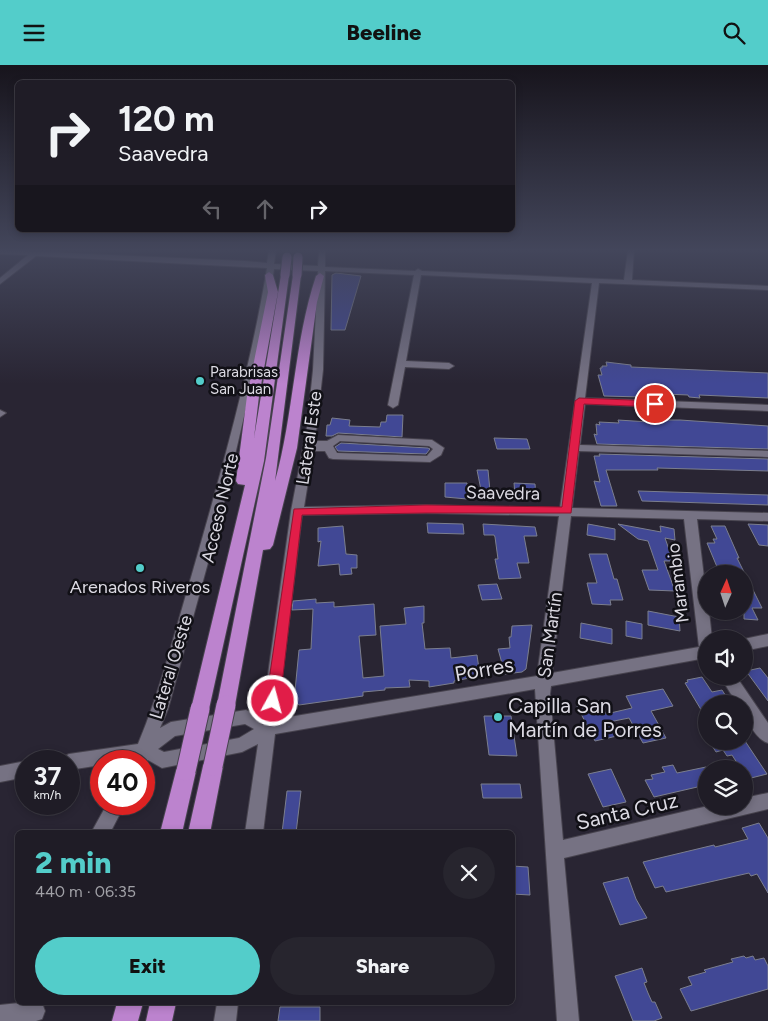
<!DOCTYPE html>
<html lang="en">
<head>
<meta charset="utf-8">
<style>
	body { margin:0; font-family:Figtree,sans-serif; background:#27252e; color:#f1f3f6; height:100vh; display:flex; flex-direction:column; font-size:19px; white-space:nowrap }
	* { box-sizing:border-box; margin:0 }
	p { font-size:16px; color:#a1a1a7 }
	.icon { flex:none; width:28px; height:28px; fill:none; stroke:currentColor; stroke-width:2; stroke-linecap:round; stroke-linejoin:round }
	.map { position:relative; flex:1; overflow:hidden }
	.sheet { position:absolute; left:15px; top:765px; width:500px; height:175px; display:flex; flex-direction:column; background:#1f1c26; border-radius:8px; box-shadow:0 2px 8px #0003,0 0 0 1px #3c3a43 }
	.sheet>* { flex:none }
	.hud { position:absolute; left:15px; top:15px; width:500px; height:152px; border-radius:8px; box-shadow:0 2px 8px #0003,0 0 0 1px #3c3a43; background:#1f1c26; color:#f1f3f6; overflow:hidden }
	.needle { width:32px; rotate:3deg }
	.controls { position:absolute; left:698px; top:500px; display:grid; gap:10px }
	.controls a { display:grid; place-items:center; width:55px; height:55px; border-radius:50%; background:#1f1c26; box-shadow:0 2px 8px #0003,0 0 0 1px #3c3a43; font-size:25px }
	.speed { position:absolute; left:15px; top:685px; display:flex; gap:10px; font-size:25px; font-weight:700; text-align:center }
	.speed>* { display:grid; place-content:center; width:65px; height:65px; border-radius:50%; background:#1f1c26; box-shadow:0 2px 8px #0003,0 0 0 1px #3c3a43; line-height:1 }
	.speed small { font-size:12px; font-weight:400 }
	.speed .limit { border:8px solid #d22; background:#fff; color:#111 }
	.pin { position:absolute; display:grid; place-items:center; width:42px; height:42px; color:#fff; margin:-21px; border:2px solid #fff; border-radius:50%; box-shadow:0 1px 5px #0007 }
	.me { position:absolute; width:55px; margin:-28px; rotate:7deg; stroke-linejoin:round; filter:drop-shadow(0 0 4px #0008) }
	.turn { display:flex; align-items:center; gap:18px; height:105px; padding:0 20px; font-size:22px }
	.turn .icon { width:65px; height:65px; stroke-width:2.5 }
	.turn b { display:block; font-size:35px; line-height:42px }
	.lanes { display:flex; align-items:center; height:48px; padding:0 20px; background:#0003; justify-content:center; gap:25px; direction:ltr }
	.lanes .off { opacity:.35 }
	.round { display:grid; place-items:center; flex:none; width:52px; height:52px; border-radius:26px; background:#27252e }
	.head { display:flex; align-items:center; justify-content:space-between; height:85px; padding:0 20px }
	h1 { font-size:30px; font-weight:800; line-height:38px; color:#53cdca }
	.cta { display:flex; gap:10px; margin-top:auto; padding:10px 20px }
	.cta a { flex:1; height:58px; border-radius:30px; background:#53cdca; color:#111; font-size:20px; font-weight:800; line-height:58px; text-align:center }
	.cta a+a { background:#27252e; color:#f1f3f6 }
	header { display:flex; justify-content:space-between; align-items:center; height:65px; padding:0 20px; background:#53cdca; color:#111; font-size:22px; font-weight:800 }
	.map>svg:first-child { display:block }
</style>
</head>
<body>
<header><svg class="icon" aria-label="menu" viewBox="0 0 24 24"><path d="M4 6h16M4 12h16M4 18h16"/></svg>Beeline<svg class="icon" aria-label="search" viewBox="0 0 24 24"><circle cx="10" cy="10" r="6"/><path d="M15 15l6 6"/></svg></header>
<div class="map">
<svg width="768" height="956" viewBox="0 0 768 956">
	<rect width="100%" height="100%" fill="#292533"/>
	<path fill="#414895" stroke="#7b7e8e" d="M336,208l25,3 -16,54h-14l1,-55z
		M606,297l25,3v2l137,6v25l-69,-3 1,3 -11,-1 -1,-2 -47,-2 1,4 -38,-1 -6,-21h4l-2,-7h2v-2h5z
		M387,350h16l-1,22 -64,-4 -6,3h-6l1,-11h3l2,-7 18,2 -1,6 31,1 1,-5h5z
		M618,355l31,2 -1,-2h32l88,6v23l-171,-5 -3,-10 3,1 -1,-11 4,1 -1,-3 20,1z
		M494,373l33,1 3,10h-33z
		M341,378l87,5 2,1 -4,5 -88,-3 -3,-4z
		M599,389l169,5v12l-111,-3 1,2h-52l11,36h-16l-7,-25 6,1 -6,-26h6z
		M477,405h11l2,21 -9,-1z
		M445,418h22v16l-22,-2z
		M514,418l21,1 1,12 -21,-1z
		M638,426l130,4v10l-126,-4z
		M427,458l36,1 1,10 -36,-1z
		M483,459l52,3 2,9h-13l5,27h-12l4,15 -22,1 -4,-20h3l-3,-22 -1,-2h-10z
		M588,459l27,5v11l-28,-5z
		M618,459l43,8 -1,-6 14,3 1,11 -10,-2 8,23h-9l11,30 -26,-1 -7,-20h16l-10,-29 -10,-2z
		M748,459l20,1v21l-9,-1z
		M343,461l3,28 11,1v13h-6l1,6 -12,1 -1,-11 -21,2 3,-25 -3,1v-14z
		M711,461h14l14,32h-2l25,50h-10l6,12 -14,-1v-45h-24l-13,-31h8l-2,-4h4z
		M589,489h18l7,25h3l6,21h-13l1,5 -19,-1 -5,-21h10z
		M497,519l5,15 -20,1 -4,-15z
		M316,534v4l18,-1v5l40,-3 2,31 -17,1 4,42 21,-2 -4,-50 26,-2 -2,-16 20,-2v17h-2l3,26 25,-1 1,10 26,-3 3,21 -26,5v2l-25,4v-6l-20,-1 1,7 -25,1v2l-22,2v4l-64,9 -5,-4 5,-51 12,-1 2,-40 -21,1 1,-9z
		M648,546l31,6 1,14 -32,-6z
		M626,556l16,3v15l-16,-3z
		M581,558l31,6v15l-32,-6z
		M532,560l-6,44 -4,3 -17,2 -7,-25 12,-1 -1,-11h2l1,-11z
		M760,603l8,10v23l-22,-30z
		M702,612l10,15 10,-2 9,14h-25v14l-21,-35 3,-1 -1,-2z
		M663,624l10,17 -22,5 15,27 -23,5 -14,-25 -20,4 8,14 -22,5 -18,-35 22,-5 7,13 26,-6 -6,-12z
		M484,651h27l6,40 -28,-1z
		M709,676h36l22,33 -16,4 -6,-9h-4l-9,-14 -5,1 -4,-6 -7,2z
		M673,700l4,8 29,-6v18l-52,12 -9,-17 8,-1 -2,-4 14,-3 -3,-5z
		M611,704l15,33 -23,5 -15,-33z
		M481,719h39l2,14h-39z
		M287,726h14l-5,42h-14z
		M759,758l9,15v55l-11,-19 -6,2 -2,-3 -83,19 -3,-6 -8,2 -12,-26 71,-17 1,2 33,-8 -6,-11z
		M512,801l16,1 2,28 -18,-1z
		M628,812l8,22 11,19 -27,7 -17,-42z
		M744,891l2,2 7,-2 2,4 9,-2 4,8v23l-77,22 -11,-22 12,-4 -4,-8 18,-5 -2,-2 29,-8 -2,-3z
		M642,903l5,14 -3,1 4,10 4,9h3l7,16 -8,3h-21l-18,-45z
		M280,942h40v14h-42z"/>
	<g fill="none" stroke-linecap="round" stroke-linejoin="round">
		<g stroke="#47434e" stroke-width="2">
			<path id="minor" d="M0,185l245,11 22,2 2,-13h7l-2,14 44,2 1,-16h6v17l90,4 3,-2 4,2 202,9 4,-30h6l-2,30 136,6v4l-169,-7 -14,115 183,7v6l-183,-7 -5,41 188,6v6l-189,-6 -7,57 196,5v8l-71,-2 9,75v17h3l3,28h-6v19l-155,28 -1,8 13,146 145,-34h36v-8l24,-5v16l-204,49 15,163h-22l-22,-332 -260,45 -12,99h-18l13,-89 -16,8 -80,16 -14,-8 -4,7v-6h-13v-1l-30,1v4l-32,5v-9h-8l2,-4 6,-3 69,-10c23,-55 37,-113 54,-170 29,-101 58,-203 75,-306l-231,-12 -36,28v-6l28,-23 -28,-1zM274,204l44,2 -5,99 -6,57 -16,84 -29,206 -16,-7 -75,12 -11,6 8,-19 53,-194 45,-193zM325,206l89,4 -26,130 5,3 5,-3 7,-38 44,2 5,-3 -5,-3 -43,-2 15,-86 171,8 -32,225 -134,-3 -122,2 9,-56h12l4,7 4,1 97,3 11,-7 3,-7 -12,-8 -94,-5 -11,6h-12l8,-71zM340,376l89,5 4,3 -6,7 -90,-3 -4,-7zM426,448l133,3 -22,160 -260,43 25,-204zM571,451l113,3 15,128 -147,26zM245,659l9,5 -15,9 -75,14 -6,-3 17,-13z
				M0,345l6,3 -6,4z
				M768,569v12l-24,5v-12z
				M720,611h16l32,47v20c-13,-4 -24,-26 -24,-39h-7z
				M26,696v16l-26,5v-16z
				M107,739h18l-15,29h-19z
				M19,938h23l3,8 -3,8 -6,2h-36v-16z
				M217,938h21l-2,18h-22z"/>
		</g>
		<g stroke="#47434e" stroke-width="2">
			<path id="highway" d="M269,207l4,3 5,17 -19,104 -5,42 27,-163 4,-3 4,3 -25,186 -55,248 -2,6 -7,2 -7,-2 -2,-6 54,-224 -7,-1 -2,-3 11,-85 21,-104 -3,-17z
				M297,207l4,3 -26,206c19,-67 19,-139 41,-205l4,-3 4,3 -7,26 -20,146 -24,97 -3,4 -7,1 -28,155 -2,6 -7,2 -7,-2 -2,-6 49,-247 27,-183z
				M213,692l7,2 3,7 -13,67h-22l15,-67 3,-7z
				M186,697l7,2 3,7 -14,62h-22l16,-62 3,-7z
				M117,938h26l-5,18h-26z
				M150,938h26l-4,18h-26z"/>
		</g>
		<use href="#minor" fill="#767283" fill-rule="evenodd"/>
		<use href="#highway" fill="#bc83ce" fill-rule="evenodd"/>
		<g stroke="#47434e" stroke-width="11" stroke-linecap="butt">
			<path id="highway-bridge-far1" d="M285,210l2,-18
				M297,210l1,-18"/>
		</g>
		<g stroke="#47434e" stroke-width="21" stroke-linecap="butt">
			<path id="highway-bridge" d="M213,701l13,-61
				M186,706l14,-62"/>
		</g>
		<use href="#highway-bridge-far1" stroke="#bc83ce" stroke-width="9"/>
		<use href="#highway-bridge" stroke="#bc83ce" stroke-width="19"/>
	</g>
	<linearGradient id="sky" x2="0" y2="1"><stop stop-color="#17141c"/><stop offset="0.58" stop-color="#43465b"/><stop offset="1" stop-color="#43465b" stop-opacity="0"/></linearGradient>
	<rect width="768" height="319" fill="url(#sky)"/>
	<path fill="#e11d48" stroke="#92132f" d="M579,333l76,3 4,3 -4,3 -71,-3 -13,109h-145l-124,2 -22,186 -2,4 -5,2 -5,-2 -2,-4 28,-192 132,-4 136,2 13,-106z"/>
	<g fill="#53cdca" stroke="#111016" stroke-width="2">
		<circle cx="200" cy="316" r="5"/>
		<circle cx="140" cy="503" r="5"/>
		<circle cx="498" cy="652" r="5"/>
	</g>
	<g text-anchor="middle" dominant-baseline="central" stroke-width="5" stroke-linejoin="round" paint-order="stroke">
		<g font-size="15" fill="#dcdae3" stroke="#111016" text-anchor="start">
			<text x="210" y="307">Parabrisas<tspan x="210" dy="17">San Juan</tspan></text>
		</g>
		<g font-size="18" fill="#dcdae3" stroke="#111016">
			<text transform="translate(309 373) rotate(-82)">Lateral Este</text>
			<text transform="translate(503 428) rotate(1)">Saavedra</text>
			<text transform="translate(220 443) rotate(-77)">Acceso Norte</text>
			<text transform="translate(678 518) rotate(-97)">Marambio</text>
			<text transform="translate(550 570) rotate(-82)">San Martín</text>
			<text transform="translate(171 602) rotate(-73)">Lateral Oeste</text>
		</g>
		<g font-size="18" fill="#dcdae3" stroke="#111016">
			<text x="140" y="522">Arenados Riveros</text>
		</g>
		<g font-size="21" fill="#dcdae3" stroke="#111016">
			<text transform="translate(484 604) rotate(-10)">Porres</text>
			<text transform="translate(627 746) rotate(-13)">Santa Cruz</text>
		</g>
		<g font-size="21" fill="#dcdae3" stroke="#111016" text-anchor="start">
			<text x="508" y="640">Capilla San<tspan x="508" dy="24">Martín de Porres</tspan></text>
		</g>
	</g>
</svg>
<div class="controls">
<a><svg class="needle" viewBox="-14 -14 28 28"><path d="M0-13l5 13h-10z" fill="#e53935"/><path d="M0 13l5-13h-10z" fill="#a1a1a7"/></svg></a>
<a><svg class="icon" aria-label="sound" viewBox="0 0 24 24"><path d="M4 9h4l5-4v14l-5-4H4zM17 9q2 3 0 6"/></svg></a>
<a><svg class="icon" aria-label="search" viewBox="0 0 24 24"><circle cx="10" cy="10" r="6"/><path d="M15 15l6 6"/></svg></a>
<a><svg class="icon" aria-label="layers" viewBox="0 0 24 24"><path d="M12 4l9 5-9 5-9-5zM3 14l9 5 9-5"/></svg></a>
</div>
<div class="speed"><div>37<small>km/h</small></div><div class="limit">40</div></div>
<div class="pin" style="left:655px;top:339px;background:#d93025"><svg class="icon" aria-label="arrive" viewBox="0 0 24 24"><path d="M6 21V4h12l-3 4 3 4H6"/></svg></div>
<svg class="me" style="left:273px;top:636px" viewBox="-20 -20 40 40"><circle r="17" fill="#e11d48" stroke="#fff" stroke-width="3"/><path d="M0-11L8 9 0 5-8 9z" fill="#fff"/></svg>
<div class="hud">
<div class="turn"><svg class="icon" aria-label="right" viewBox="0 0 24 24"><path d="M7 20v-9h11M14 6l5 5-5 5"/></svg><div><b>120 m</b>Saavedra</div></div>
<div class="lanes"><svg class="icon off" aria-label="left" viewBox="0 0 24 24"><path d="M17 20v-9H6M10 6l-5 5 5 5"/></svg><svg class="icon off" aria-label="ahead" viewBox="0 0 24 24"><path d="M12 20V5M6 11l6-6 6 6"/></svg><svg class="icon" aria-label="right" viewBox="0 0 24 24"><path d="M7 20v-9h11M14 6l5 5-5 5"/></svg></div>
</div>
<section class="sheet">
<div class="head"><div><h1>2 min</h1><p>440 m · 06:35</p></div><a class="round"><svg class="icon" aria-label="close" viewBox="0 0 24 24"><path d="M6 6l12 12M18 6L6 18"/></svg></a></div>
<div class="cta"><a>Exit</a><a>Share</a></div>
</section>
</div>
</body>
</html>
